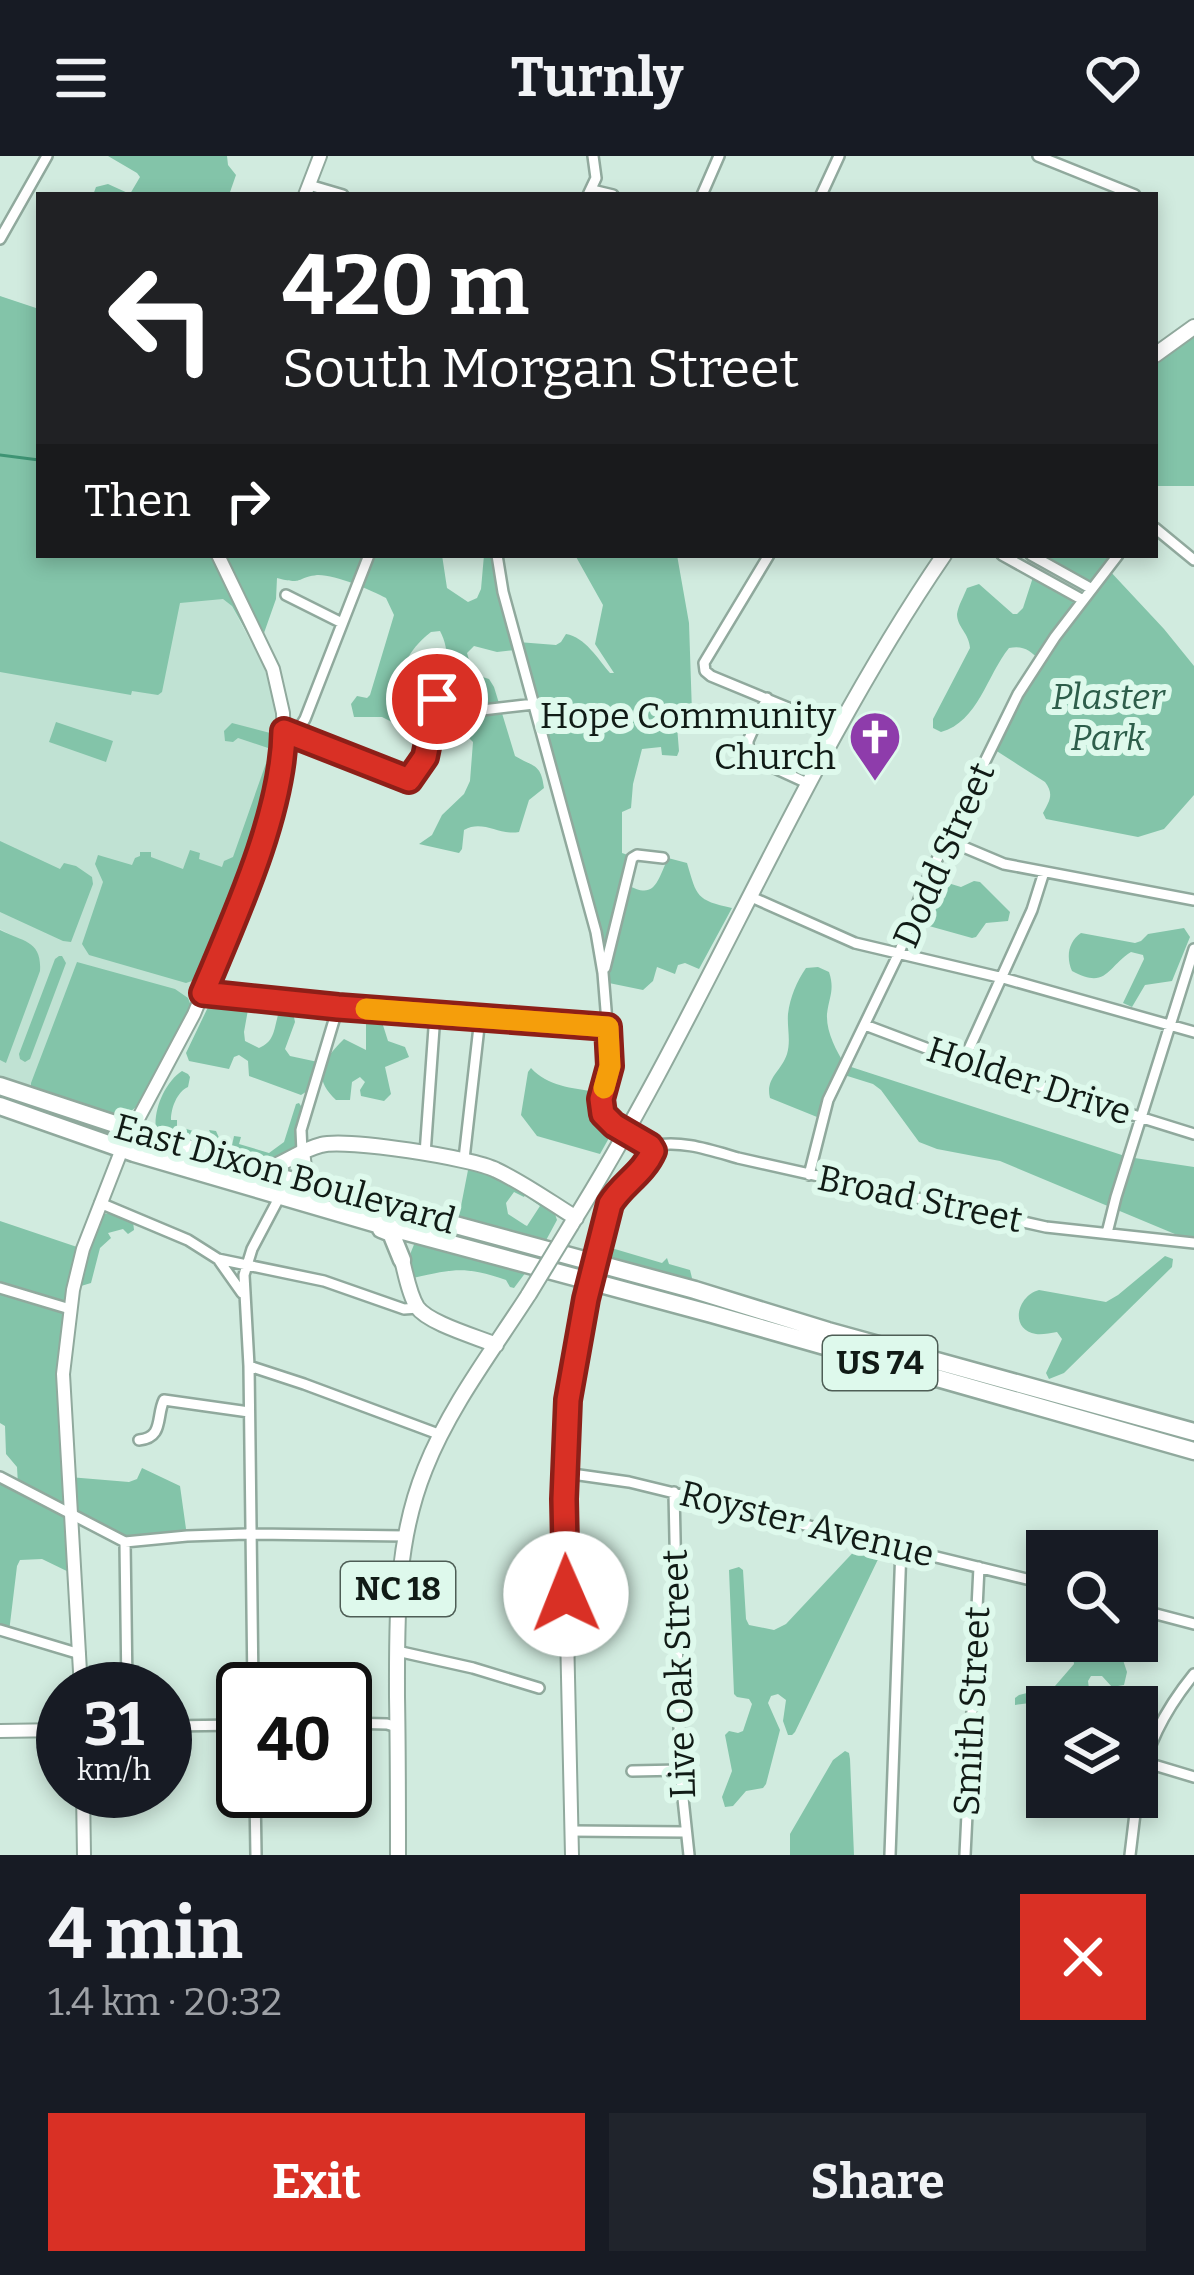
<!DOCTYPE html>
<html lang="en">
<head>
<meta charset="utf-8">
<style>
	body { margin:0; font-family:Bitter,serif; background:#20242c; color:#f1f3f6; height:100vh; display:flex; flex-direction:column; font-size:45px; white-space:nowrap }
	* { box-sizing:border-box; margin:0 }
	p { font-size:39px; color:#9ea1a6 }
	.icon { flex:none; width:66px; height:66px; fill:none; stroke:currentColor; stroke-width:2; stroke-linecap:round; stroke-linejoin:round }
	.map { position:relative; height:1699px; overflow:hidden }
	.drawer { display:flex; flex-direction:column; background:#171b24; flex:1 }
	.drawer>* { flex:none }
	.banner { position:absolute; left:36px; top:36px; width:1122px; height:366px; border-radius:0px; box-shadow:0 6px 18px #0003; background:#202124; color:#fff; overflow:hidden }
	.buttons { position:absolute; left:1026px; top:1374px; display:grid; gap:24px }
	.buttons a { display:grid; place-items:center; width:132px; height:132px; border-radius:0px; background:#171b24; box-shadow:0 6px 18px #0003; font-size:60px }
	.speed { position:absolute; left:36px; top:1506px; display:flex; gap:24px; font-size:60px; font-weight:700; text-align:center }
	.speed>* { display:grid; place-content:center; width:156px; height:156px; border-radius:50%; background:#171b24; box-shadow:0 6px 18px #0003; line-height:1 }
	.speed small { font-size:30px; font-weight:400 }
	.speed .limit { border:6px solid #111; border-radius:18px; background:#fff; color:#111 }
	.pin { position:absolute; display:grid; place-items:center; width:102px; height:102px; color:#fff; margin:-51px; border:6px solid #fff; border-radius:50%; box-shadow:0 3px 12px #0007 }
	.me { position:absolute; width:132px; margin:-66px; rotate:359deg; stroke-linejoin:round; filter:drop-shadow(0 0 9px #0008) }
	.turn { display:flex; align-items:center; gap:42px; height:252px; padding:0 48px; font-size:54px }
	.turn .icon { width:156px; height:156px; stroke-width:2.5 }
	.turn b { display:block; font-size:84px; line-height:102px }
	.then { display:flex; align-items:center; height:114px; padding:0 48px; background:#0003; gap:24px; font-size:45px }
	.round { display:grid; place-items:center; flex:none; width:126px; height:126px; border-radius:0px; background:#20242c }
	.headline { display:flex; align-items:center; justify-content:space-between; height:204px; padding:0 48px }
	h1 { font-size:72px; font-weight:700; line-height:90px }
	.primary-button { display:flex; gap:24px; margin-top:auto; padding:24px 48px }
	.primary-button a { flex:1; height:138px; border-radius:0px; background:#d93025; color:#fff; font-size:48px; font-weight:700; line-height:138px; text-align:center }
	.primary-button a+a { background:#20242c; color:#f1f3f6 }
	header { display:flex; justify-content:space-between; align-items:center; height:156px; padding:0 48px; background:#171b24; font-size:54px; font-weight:700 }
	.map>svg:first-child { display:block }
</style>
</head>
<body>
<header><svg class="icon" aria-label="menu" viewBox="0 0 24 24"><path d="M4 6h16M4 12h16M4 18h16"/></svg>Turnly<svg class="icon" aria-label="heart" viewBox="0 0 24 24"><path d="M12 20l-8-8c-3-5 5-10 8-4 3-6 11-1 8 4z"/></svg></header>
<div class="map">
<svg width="1194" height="1699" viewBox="0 0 1194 1699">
	<rect width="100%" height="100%" fill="#d1ebdf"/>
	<path fill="#c0e2d3" d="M0,319l39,80 188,42 36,68 10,30 4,45 -3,31 -39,124 -29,65 7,-1 -19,41 -58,107 -9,9 -127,-33v-52l28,-87 -28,-15z"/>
	<path fill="#83c4a9" d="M108,0h119l1,9 8,10 -7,20h-136l3,-8 12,-3 22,10 10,-17 -3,-4z
		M0,140l39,13v246h403l5,33 21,14 9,-4 4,-9 3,-34h9l5,32 17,63 -18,2 -23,-6 -7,7 6,21 16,5 5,8 21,69c18,11 26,7 29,32l-15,12 -10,32c-20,4 -36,-13 -55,-2l-2,19 -3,4 -40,-9 13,-9 10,-20 22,-21 6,-13 3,-39 -8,-8 -29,-7c7,-28 19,-69 4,-96l-9,1c-38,30 -25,49 -29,89l-8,2 -12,-6h-28l-3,-13 6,-8 10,2 3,-3 24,-80 -8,-17c-15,-8 -52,-24 -69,-23 -22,3 -13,10 -40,3l-1,21 -12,34 -14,5 -18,-32 -9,-7 -43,4 -18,89 -4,3 -26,-4 -1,4 -131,-23z
		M1194,171v159h-39v-131z
		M575,399h102l12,68 3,90 -16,1 3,37 -2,5 -15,-1 -1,-8 -19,2 -9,35 -2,24 -9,4v41l6,2 1,12 -3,17c29,17 31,-2 42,-26l19,5c10,34 9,37 45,45l-33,61 -14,-6 -7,2 -3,9 -18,-7 -4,14 -10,9 -39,-8 -8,-50 -78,-290 38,3 5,-3 5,-8c19,3 32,25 44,39h4l-19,-29 8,-39z
		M1035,399h83l-10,14 56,60 30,37v129l-30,34 -26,8 -92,-18 -3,-6c7,-13 11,-19 2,-31l-53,-34 48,-88c-10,-9 -16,-15 -31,-12 -22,27 -31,74 -68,84l-8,-4v-9l37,-71c-1,-15 -13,-21 -13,-34 1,-8 7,-18 10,-26l12,-4 34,30h4l6,-6 11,-34 49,26 8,-10z
		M56,566l57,19 -7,21 -57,-20z
		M232,567l42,11c10,32 -32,146 -46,180 -9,20 -20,39 -27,60l-6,6 -9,3 -97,-28 -7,-11 21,-62 -8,-18 3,-9 34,10 3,-7 5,-2v-4h11v5l32,12 7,-19 10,3 -1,6 23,8 2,-6 9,-4 38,-108 -33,-11 -5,4 -8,-1 -1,-10z
		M0,685l60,28 4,-6 12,3 16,11 1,7 -22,58 -8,-1 -63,-29z
		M938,724l23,7 13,-6 6,1 30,30 -2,9 -22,2 -10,14 -4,1 -43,-12 -7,-13z
		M1184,772l6,9 -18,44 -27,4 -13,22 -9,-4 21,-44 -1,-4 -12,-3c-24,15 -24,38 -59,19 -6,-14 -4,-29 9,-38l54,10 6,-2 7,-7z
		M0,774c24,12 42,11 40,41l-34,92 -6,-3z
		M59,800h3l4,7 -36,96 -5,3 -5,-3 -1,-5 36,-95z
		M77,806l98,27 13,9 3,8 -55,101 -15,12 -90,-30v-6z
		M818,811l11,5c6,18 0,25 -2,42 -1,18 9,36 18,51l283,92 66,10v75l-194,-81 -63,-12 -18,-7 -38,-52 -8,-6 -32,-10 -19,45 -52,-21c-5,-20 11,-26 17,-44 4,-14 0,-26 1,-40 2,-17 9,-33 18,-46z
		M216,845l33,3 -5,28 1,9 14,7c15,-6 15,-18 19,-33l6,-4 9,1 2,10 -10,27 5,7 28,6 -9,28 -8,5 -52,-19 -1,-15 -9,-6 -5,2 -5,12 -40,-8 -3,-8 23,-48z
		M369,861l13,5 6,19 17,6 4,10 -24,10 6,27 -7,7 -23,-5 -1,-6 5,-8 -5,-5 -8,5 -2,18h-14c-25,-24 -14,-39 8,-61l22,11v-30z
		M531,912c16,18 41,20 65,24l-3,20 16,26 -9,16 -63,-18 -16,-21 7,-43z
		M182,915l6,3 2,3 -2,10c-11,5 -17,21 -17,33h6v6l32,10 2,-2 -2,-4 7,1 4,9 -5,8 -8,2 -51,-20c-3,-20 9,-48 26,-59z
		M299,947l4,6 -9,43 -26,10 -38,-7 4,-19 7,1 -2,7 30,9 15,-11 12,-38z
		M148,989l92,28 954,262v7l-76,-18 -800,-223 -174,-52z
		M469,1009l14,3 43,25 -2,4 -10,-5 -8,11 2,11 17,11 2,1 13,-20 -10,-7 1,-2 23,14 3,9 -13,24 -88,-27 5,-11z
		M110,1057l23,8 1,9 -6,4 -5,-5 -15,4 3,5 -11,10 -9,35 -10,3 13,-51 9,-21z
		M0,1065l83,28 -18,95 4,133 60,5 8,-3 5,-11 38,18 7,50 -52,7 -64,-28 4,60 -33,-16 -22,1 -3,6 -8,66 -9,-2v-153l18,8 -1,-18 -11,-13 -1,-28 -5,-3z
		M604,1081l6,1 -2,9 54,16 5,-5 2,6 21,6 2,8 -1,3 -91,-21z
		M415,1086l114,26 -15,20 -4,-1 -4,-7c-42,-14 -51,-11 -93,-2l-4,-21z
		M1165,1100l8,3 -1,8 -108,106 -15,6 -3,-6 16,-34 -5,-7c-7,1 -15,3 -21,2 -28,-5 -18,-39 3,-44l67,12 12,-7z
		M861,1388l21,7 -87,181 -3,3h-4l-5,-14 3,-21 -8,-6 -7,2 -3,7 12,27 -14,54 -3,4 -17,3 -13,15 -8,1 -3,-10 10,-26 -7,-36 4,-4 9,2 5,-2 9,-27 -3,-5 -12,-2 -3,-3 -5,-124 10,-3 4,3 3,49 3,6 25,5 12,-6z
		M1075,1485h23l3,6 21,10 5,15 -3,13 -12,2 -10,-11h-11l-3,5 1,8 11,18h-53v3l-3,-4 -14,-3 -15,2v-7l4,-3 36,-9 19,-22 -2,-18z
		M845,1595l4,2 1,6 4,96h-64v-21l43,-74z"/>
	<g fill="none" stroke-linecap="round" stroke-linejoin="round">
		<path stroke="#3e9474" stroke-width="3" d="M0,299l39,5"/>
		<g stroke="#90a99d" stroke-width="14">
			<path id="street" d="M1038,0l97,39
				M309,29l34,10
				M592,34l21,5
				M588,39l8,-17 -3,-22
				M702,39l17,-39
				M821,39l18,-39
				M0,83l47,-83
				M1155,372l39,32
				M497,399l6,37 93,340 7,41 7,86 -9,49 6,11 19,14
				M769,399l-65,108 1,8 6,5 126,52
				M1002,399l81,45
				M1031,399l61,34
				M286,439l56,28
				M767,542l-19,43v11l5,6 54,25
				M457,557l77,-9
				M291,578l118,46
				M295,579l10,-16 64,-164
				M405,631c5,-9 13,-15 17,-24 10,-19 16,-47 14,-67l-4,-3
				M947,684l57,24 190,36
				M749,740l106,47 148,35 191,54
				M605,812l27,-110 5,-3 26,3
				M203,837l135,14 270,20
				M865,869l98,37 231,72
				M963,906l69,-152 12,-38
				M650,990c32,-6 57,3 88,12l308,69 148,16
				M302,996l-1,-22 37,-123
				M425,998l10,-140
				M464,1003l16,-141
				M809,1019l19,-75 71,-147 25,-67 94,-192 37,-57 63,-82
				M100,1047l88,37 30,19 106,22 80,28 14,-1
				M1107,1077l9,-36 78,-248
				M218,1103l24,34
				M0,1132l70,21
				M249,1210l55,18 137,51
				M139,1284c25,-2 17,-24 25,-40l85,12
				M565,1317l64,9 418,102
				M0,1321l125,65 62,-6 59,-2 159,2
				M674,1336l6,278 9,85
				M125,1386l2,147
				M1137,1453l57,15
				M0,1474l80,24
				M397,1495l76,17 66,20
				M253,1533l-4,-323 -5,-91 8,-26 28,-53
				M345,1567l42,1 10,3
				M165,1570l78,-1
				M1144,1606l50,15
				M632,1615l48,-1
				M255,1635l1,64
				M1137,1639c8,-47 27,-84 57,-121
				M571,1675l114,1
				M890,1699l11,-308
				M965,1699l14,-288
				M1130,1699l7,-58"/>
		</g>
		<g stroke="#90a99d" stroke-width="16">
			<path id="secondary" d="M305,39l15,-39
				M599,1088c4,-15 6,-34 15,-47 13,-17 30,-25 39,-45l-3,-6 -24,-13
				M81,1533l-18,-315 10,-84 10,-41 39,-100 72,-135 44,-106 38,-115 8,-36 -1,-44 -10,-44 -55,-114
				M0,1575l63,-1
				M83,1635l1,64
				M572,1699l-8,-356 5,-100 17,-100"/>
		</g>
		<g stroke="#90a99d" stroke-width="18">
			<path id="primary" d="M1155,199l39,-28
				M302,996l3,22 7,11
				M262,1015c21,-6 38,-21 59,-26 24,-7 152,13 175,25 28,13 54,32 80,48
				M571,1069c136,-217 228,-458 373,-670
				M402,1104c4,15 7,34 15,47 11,16 60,30 79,38
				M398,1699c0,-53 0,-105 -1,-158 0,-78 -2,-154 28,-228 25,-63 68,-119 104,-175"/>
		</g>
		<g stroke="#90a99d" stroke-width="21">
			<path id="highway" d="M0,930l260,86 435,118 133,41 366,101
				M0,950l134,47 243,71 335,90 482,137
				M381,1073l10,4 11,27"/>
		</g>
		<use href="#street" stroke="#fff" stroke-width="9"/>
		<use href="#secondary" stroke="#fff" stroke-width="12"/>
		<use href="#primary" stroke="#fff" stroke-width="14"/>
		<use href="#highway" stroke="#fff" stroke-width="16"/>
		<g stroke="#90a99d" stroke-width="16" stroke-linecap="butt">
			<path id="secondary-bridge" d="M586,1143l13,-55"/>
		</g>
		<g stroke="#90a99d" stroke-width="18" stroke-linecap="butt">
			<path id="primary-bridge" d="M529,1138l42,-69"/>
		</g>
		<use href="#secondary-bridge" stroke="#fff" stroke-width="12"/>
		<use href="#primary-bridge" stroke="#fff" stroke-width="14"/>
	</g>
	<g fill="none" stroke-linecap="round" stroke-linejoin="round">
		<g stroke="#8d1f18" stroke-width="30">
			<path id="route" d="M437,543l-12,58 -16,23 -125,-49c-1,82 -49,186 -81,262l135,14 270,20 2,39 -9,33 2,15 11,11 36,21 3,5c-10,23 -31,33 -43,53l-24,95 -18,101 -4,99 2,95"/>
		</g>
		<use href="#route" stroke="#d93025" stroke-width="21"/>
		<path stroke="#f59e0b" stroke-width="21" d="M366,853l242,18 2,39 -6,22"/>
	</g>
	<defs>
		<g id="church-pin" transform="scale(2.7)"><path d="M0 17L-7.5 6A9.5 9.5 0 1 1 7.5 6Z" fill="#8e3cab" stroke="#def9ec"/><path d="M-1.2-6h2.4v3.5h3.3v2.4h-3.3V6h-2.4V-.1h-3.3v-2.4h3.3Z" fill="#fff"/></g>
	</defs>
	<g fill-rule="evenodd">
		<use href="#church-pin" x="875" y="581"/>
	</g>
	<g text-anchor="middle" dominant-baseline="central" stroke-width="12" stroke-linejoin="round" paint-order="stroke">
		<g fill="#def9ec" stroke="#4e5e56" stroke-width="3">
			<rect x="823" y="1180" width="114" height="54" rx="9"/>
			<rect x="341" y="1406" width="114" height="54" rx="9"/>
		</g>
		<g font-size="33" font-weight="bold" fill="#111b16">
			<text x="880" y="1207">US 74</text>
			<text x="398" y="1433">NC 18</text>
		</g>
		<g font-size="36" font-style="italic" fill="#2e5e4b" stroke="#def9ec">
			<text x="1108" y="541">Plaster<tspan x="1108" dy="41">Park</tspan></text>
		</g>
		<g font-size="36" fill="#111b16" stroke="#def9ec" text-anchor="end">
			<text x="836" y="560">Hope Community<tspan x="836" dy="41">Church</tspan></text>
		</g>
		<g font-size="36" fill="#111b16" stroke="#def9ec">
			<text transform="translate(944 699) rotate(-66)">Dodd Street</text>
			<text transform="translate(1029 925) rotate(18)">Holder Drive</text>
			<text transform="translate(285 1018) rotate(16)">East Dixon Boulevard</text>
			<text transform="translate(920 1043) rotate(12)">Broad Street</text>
			<text transform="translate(807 1368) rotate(14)">Royster Avenue</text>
			<text transform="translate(679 1518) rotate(-92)">Live Oak Street</text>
			<text transform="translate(972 1555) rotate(-87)">Smith Street</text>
		</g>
	</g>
</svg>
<div class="buttons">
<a><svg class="icon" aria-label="search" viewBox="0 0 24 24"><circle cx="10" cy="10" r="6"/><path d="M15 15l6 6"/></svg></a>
<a><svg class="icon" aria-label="layers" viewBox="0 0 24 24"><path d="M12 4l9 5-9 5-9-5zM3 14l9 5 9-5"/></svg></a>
</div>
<div class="speed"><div>31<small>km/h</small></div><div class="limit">40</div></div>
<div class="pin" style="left:437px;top:543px;background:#d93025"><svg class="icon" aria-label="arrive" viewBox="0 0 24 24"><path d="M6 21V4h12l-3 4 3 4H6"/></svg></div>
<svg class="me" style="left:566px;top:1438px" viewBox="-20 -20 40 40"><circle r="19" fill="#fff"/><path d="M0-13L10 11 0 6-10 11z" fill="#d93025"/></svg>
<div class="banner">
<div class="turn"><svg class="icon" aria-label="left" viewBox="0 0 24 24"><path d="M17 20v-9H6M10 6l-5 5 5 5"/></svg><div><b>420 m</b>South Morgan Street</div></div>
<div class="then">Then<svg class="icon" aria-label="right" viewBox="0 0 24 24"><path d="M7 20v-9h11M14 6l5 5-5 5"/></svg></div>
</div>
</div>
<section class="drawer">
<div class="headline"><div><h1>4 min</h1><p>1.4 km · 20:32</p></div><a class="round" style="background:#d93025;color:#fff"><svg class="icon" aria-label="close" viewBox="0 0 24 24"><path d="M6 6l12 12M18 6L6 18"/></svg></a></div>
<div class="primary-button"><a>Exit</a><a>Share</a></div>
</section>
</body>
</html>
